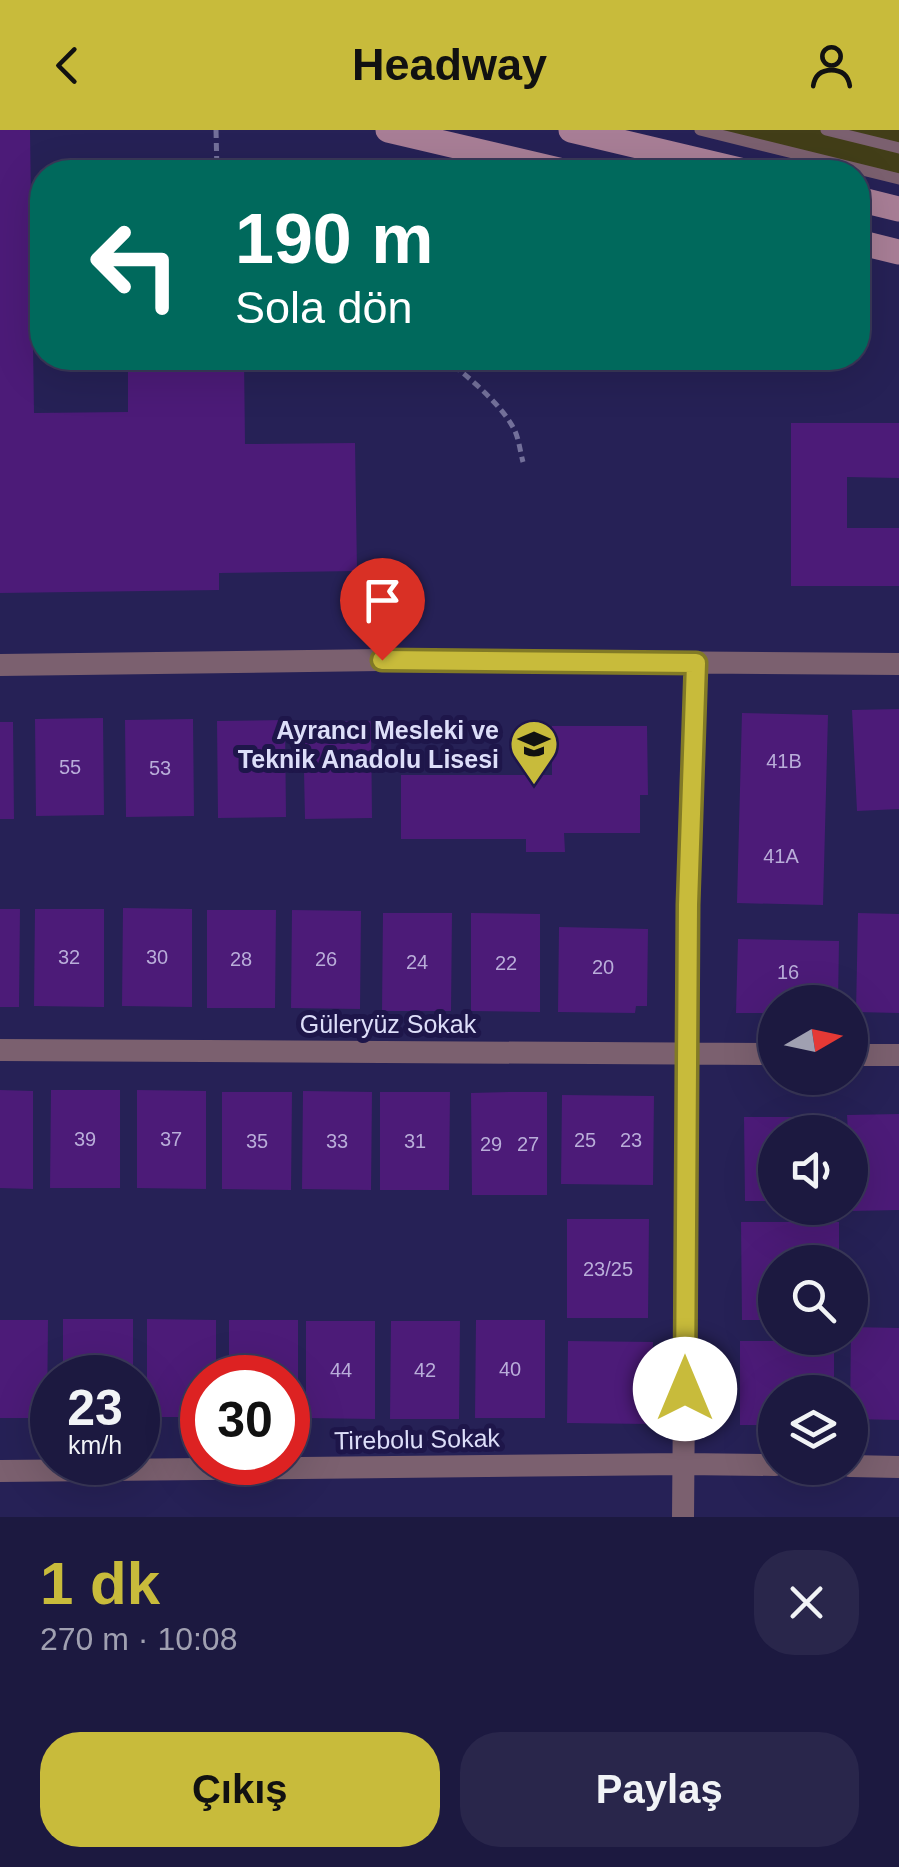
<!DOCTYPE html>
<html lang="tr">
<head>
<meta charset="utf-8">
<style>
	body { margin:0; font-family:Helvetica,sans-serif; background:#29264b; color:#f1f3f6; height:100vh; display:flex; flex-direction:column; font-size:38px; white-space:nowrap }
	* { box-sizing:border-box; margin:0 }
	p { font-size:32px; color:#a0a0b1 }
	.icon { flex:none; width:55px; height:55px; fill:none; stroke:currentColor; stroke-width:2; stroke-linecap:round; stroke-linejoin:round }
	.map { position:relative; height:1387px; overflow:hidden }
	.panel { display:flex; flex-direction:column; background:#1c1940; flex:1 }
	.panel>* { flex:none }
	.banner { position:absolute; left:30px; top:30px; width:840px; height:210px; border-radius:40px; box-shadow:0 10px 40px #0002,0 0 0 2px #3a3859; background:#00695c; color:#fff; overflow:hidden }
	.needle { width:65px; rotate:81deg }
	.tools { position:absolute; left:758px; top:855px; display:grid; gap:20px }
	.tools a { display:grid; place-items:center; width:110px; height:110px; border-radius:50%; background:#1c1940; box-shadow:0 10px 40px #0002,0 0 0 2px #3a3859; font-size:50px }
	.speed { position:absolute; left:30px; top:1225px; display:flex; gap:20px; font-size:50px; font-weight:700; text-align:center }
	.speed>* { display:grid; place-content:center; width:130px; height:130px; border-radius:50%; background:#1c1940; box-shadow:0 10px 40px #0002,0 0 0 2px #3a3859; line-height:1 }
	.speed small { font-size:25px; font-weight:400 }
	.speed .limit { border:15px solid #d22; background:#fff; color:#111 }
	.pin { position:absolute; display:grid; place-items:center; width:85px; height:85px; color:#fff; margin:-102px -42px; border-radius:50% 50% 50% 0; rotate:-45deg; box-shadow:0 0 10px #0007 }
	.pin .icon { rotate:45deg }
	.me { position:absolute; width:110px; margin:-55px; rotate:0deg; stroke-linejoin:round; filter:drop-shadow(0 0 8px #0008) }
	.turn { display:flex; align-items:center; gap:35px; height:210px; padding:0 40px; font-size:45px }
	.turn .icon { width:130px; height:130px; stroke-width:2.5 }
	.turn b { display:block; font-size:70px; line-height:85px }
	.round { display:grid; place-items:center; flex:none; width:105px; height:105px; border-radius:40px; background:#29264b }
	.headline { display:flex; align-items:center; justify-content:space-between; height:170px; padding:0 40px }
	h1 { font-size:60px; font-weight:700; line-height:75px; color:#c8bb3b }
	.primary-button { display:flex; gap:20px; margin-top:auto; padding:20px 40px }
	.primary-button a { flex:1; height:115px; border-radius:40px; background:#c8bb3b; color:#111; font-size:40px; font-weight:700; line-height:115px; text-align:center }
	.primary-button a+a { background:#29264b; color:#f1f3f6 }
	header { display:flex; justify-content:space-between; align-items:center; height:130px; padding:0 40px; background:#c8bb3b; color:#111; font-size:45px; font-weight:700 }
	.map>svg:first-child { display:block }
</style>
</head>
<body>
<header><svg class="icon" aria-label="back" viewBox="0 0 24 24"><path d="M15 5l-7 7 7 7"/></svg>Headway<svg class="icon" aria-label="person" viewBox="0 0 24 24"><circle cx="12" cy="8" r="4"/><path d="M4 21q1-7 8-7t8 7"/></svg></header>
<div class="map">
<svg width="899" height="1387" viewBox="0 0 899 1387">
	<rect width="100%" height="100%" fill="#262156"/>
	<path fill="#423e18" d="M700,0h199v49z"/>
	<path fill="#4c1b78" d="M0,0h30l4,283 94,-1v-54h116l1,86 110,-1 2,128 -138,2v17l-219,3z
		M791,293h108v55l-52,-1v51h52v58h-108z
		M899,579v100l-42,2 -5,-101z
		M742,583l86,2 -5,190 -86,-2z
		M103,588l1,97 -68,1 -1,-97z
		M193,589l1,97 -68,1 -1,-97z
		M285,590l1,97 -68,1 -1,-97z
		M371,591l1,97 -67,1 -2,-97z
		M0,592h13l1,97h-14z
		M552,596h95l1,69h-8v38h-76l1,19h-39v-13h-125v-64h151z
		M123,778l69,1v98l-70,-1z
		M0,779h20l-1,98h-19z
		M35,779h69v98l-70,-1z
		M207,780h69l-1,98h-68z
		M292,780l69,1 -1,98 -69,-1z
		M383,783h69l-1,98h-69z
		M471,783l69,1v98l-69,-1z
		M858,783l41,1v99l-43,-1z
		M559,797l89,2 -1,77h-11l-1,7 -77,-1z
		M738,809l101,2 -1,61h-63v11h-39z
		M0,960l33,1v98l-33,-1z
		M51,960h69v98h-70z
		M137,960l69,1v98l-69,-1z
		M303,961l69,1 -1,98 -69,-1z
		M222,962h70l-1,98 -69,-1z
		M380,962h70l-1,98h-69z
		M509,962h38v103h-75l-1,-102z
		M562,965l92,1 -1,89 -92,-1z
		M899,984v96l-49,1v-79h-2l-1,-17z
		M744,987h92v15h-61v69h-30z
		M567,1089h82l-1,99h-81z
		M741,1092h98v40h-64v58h-33z
		M63,1189h70v59h-70z
		M147,1189l69,1v58h-14v39h-55z
		M0,1190h48l-1,98h-47z
		M229,1190h69v98h-10v-40h-59z
		M476,1190h69v98h-70z
		M306,1191h69v98l-69,-1z
		M391,1191h69l-1,98h-69z
		M851,1197l48,1v92l-49,-1z
		M568,1211l85,1 -2,82 -84,-1z
		M740,1211h94v51h-59v33h-35z"/>
	<g fill="none" stroke-linecap="round" stroke-linejoin="round">
		<path stroke="#73709a" stroke-width="5" stroke-dasharray="8 5" stroke-linecap="butt" d="M216,0l1,42
			M443,228c23,16 58,46 71,71 5,10 6,22 9,33"/>
		<path stroke="#7b606f" stroke-width="11" d="M700,0l199,49
			M826,0l73,18"/>
		<path stroke="#7b606f" stroke-width="22" d="M0,535l381,-5 518,4
			M0,920l775,4
			M850,925h49
			M850,1336l49,1
			M0,1341l684,-7 91,1
			M683,1387l5,-612 8,-242"/>
		<path stroke="#a87e96" stroke-width="25" d="M388,0l179,42
			M571,0l177,42
			M858,69l41,10
			M858,112l41,10"/>
	</g>
	<g fill="none" stroke-linecap="round" stroke-linejoin="round">
		<g stroke="#827a26" stroke-width="25">
			<path id="route" d="M382,530l314,3 -8,242 -3,484"/>
		</g>
		<use href="#route" stroke="#c8bb3b" stroke-width="18"/>
	</g>
	<defs>
		<g id="school-pin" transform="scale(2.5)"><path d="M0 17L-7.5 6A9.5 9.5 0 1 1 7.5 6Z" fill="#c8bb3b" stroke="#1e164a"/><path d="M0-5L7-2L0 1L-7-2ZM-4 1L0 2.5L4 1V4Q0 6-4 4Z" fill="#111"/></g>
	</defs>
	<g fill-rule="evenodd">
		<use href="#school-pin" x="534" y="614"/>
	</g>
	<g text-anchor="middle" dominant-baseline="central" stroke-width="10" stroke-linejoin="round" paint-order="stroke">
		<g font-size="20" fill="#b9add9">
			<text x="784" y="631">41B</text>
			<text x="70" y="637">55</text>
			<text x="160" y="638">53</text>
			<text x="781" y="726">41A</text>
			<text x="69" y="827">32</text>
			<text x="157" y="827">30</text>
			<text x="241" y="829">28</text>
			<text x="326" y="829">26</text>
			<text x="417" y="832">24</text>
			<text x="506" y="833">22</text>
			<text x="603" y="837">20</text>
			<text x="788" y="842">16</text>
			<text x="85" y="1009">39</text>
			<text x="171" y="1009">37</text>
			<text x="585" y="1010">25</text>
			<text x="631" y="1010">23</text>
			<text x="257" y="1011">35</text>
			<text x="337" y="1011">33</text>
			<text x="415" y="1011">31</text>
			<text x="491" y="1014">29</text>
			<text x="528" y="1014">27</text>
			<text x="608" y="1139">23/25</text>
			<text x="510" y="1239">40</text>
			<text x="341" y="1240">44</text>
			<text x="425" y="1240">42</text>
		</g>
		<g font-size="25" font-weight="bold" fill="#dddef9" stroke="#1e164a" text-anchor="end">
			<text x="499" y="600">Ayrancı Mesleki ve<tspan x="499" dy="29">Teknik Anadolu Lisesi</tspan></text>
		</g>
		<g font-size="25" fill="#dddef9" stroke="#1e164a">
			<text x="388" y="894">Güleryüz Sokak</text>
			<text transform="translate(417 1309) rotate(-1)">Tirebolu Sokak</text>
		</g>
	</g>
</svg>
<div class="tools">
<a><svg class="needle" viewBox="-14 -14 28 28"><path d="M0-13l5 13h-10z" fill="#e53935"/><path d="M0 13l5-13h-10z" fill="#a0a0b1"/></svg></a>
<a><svg class="icon" aria-label="sound" viewBox="0 0 24 24"><path d="M4 9h4l5-4v14l-5-4H4zM17 9q2 3 0 6"/></svg></a>
<a><svg class="icon" aria-label="search" viewBox="0 0 24 24"><circle cx="10" cy="10" r="6"/><path d="M15 15l6 6"/></svg></a>
<a><svg class="icon" aria-label="layers" viewBox="0 0 24 24"><path d="M12 4l9 5-9 5-9-5zM3 14l9 5 9-5"/></svg></a>
</div>
<div class="speed"><div>23<small>km/h</small></div><div class="limit">30</div></div>
<div class="pin" style="left:382px;top:530px;background:#d93025"><svg class="icon" aria-label="arrive" viewBox="0 0 24 24"><path d="M6 21V4h12l-3 4 3 4H6"/></svg></div>
<svg class="me" style="left:685px;top:1259px" viewBox="-20 -20 40 40"><circle r="19" fill="#fff"/><path d="M0-13L10 11 0 6-10 11z" fill="#c8bb3b"/></svg>
<div class="banner">
<div class="turn"><svg class="icon" aria-label="left" viewBox="0 0 24 24"><path d="M17 20v-9H6M10 6l-5 5 5 5"/></svg><div><b>190 m</b>Sola dön</div></div>
</div>
</div>
<section class="panel">
<div class="headline"><div><h1>1 dk</h1><p>270 m · 10:08</p></div><a class="round"><svg class="icon" aria-label="close" viewBox="0 0 24 24"><path d="M6 6l12 12M18 6L6 18"/></svg></a></div>
<div class="primary-button"><a>Çıkış</a><a>Paylaş</a></div>
</section>
</body>
</html>
